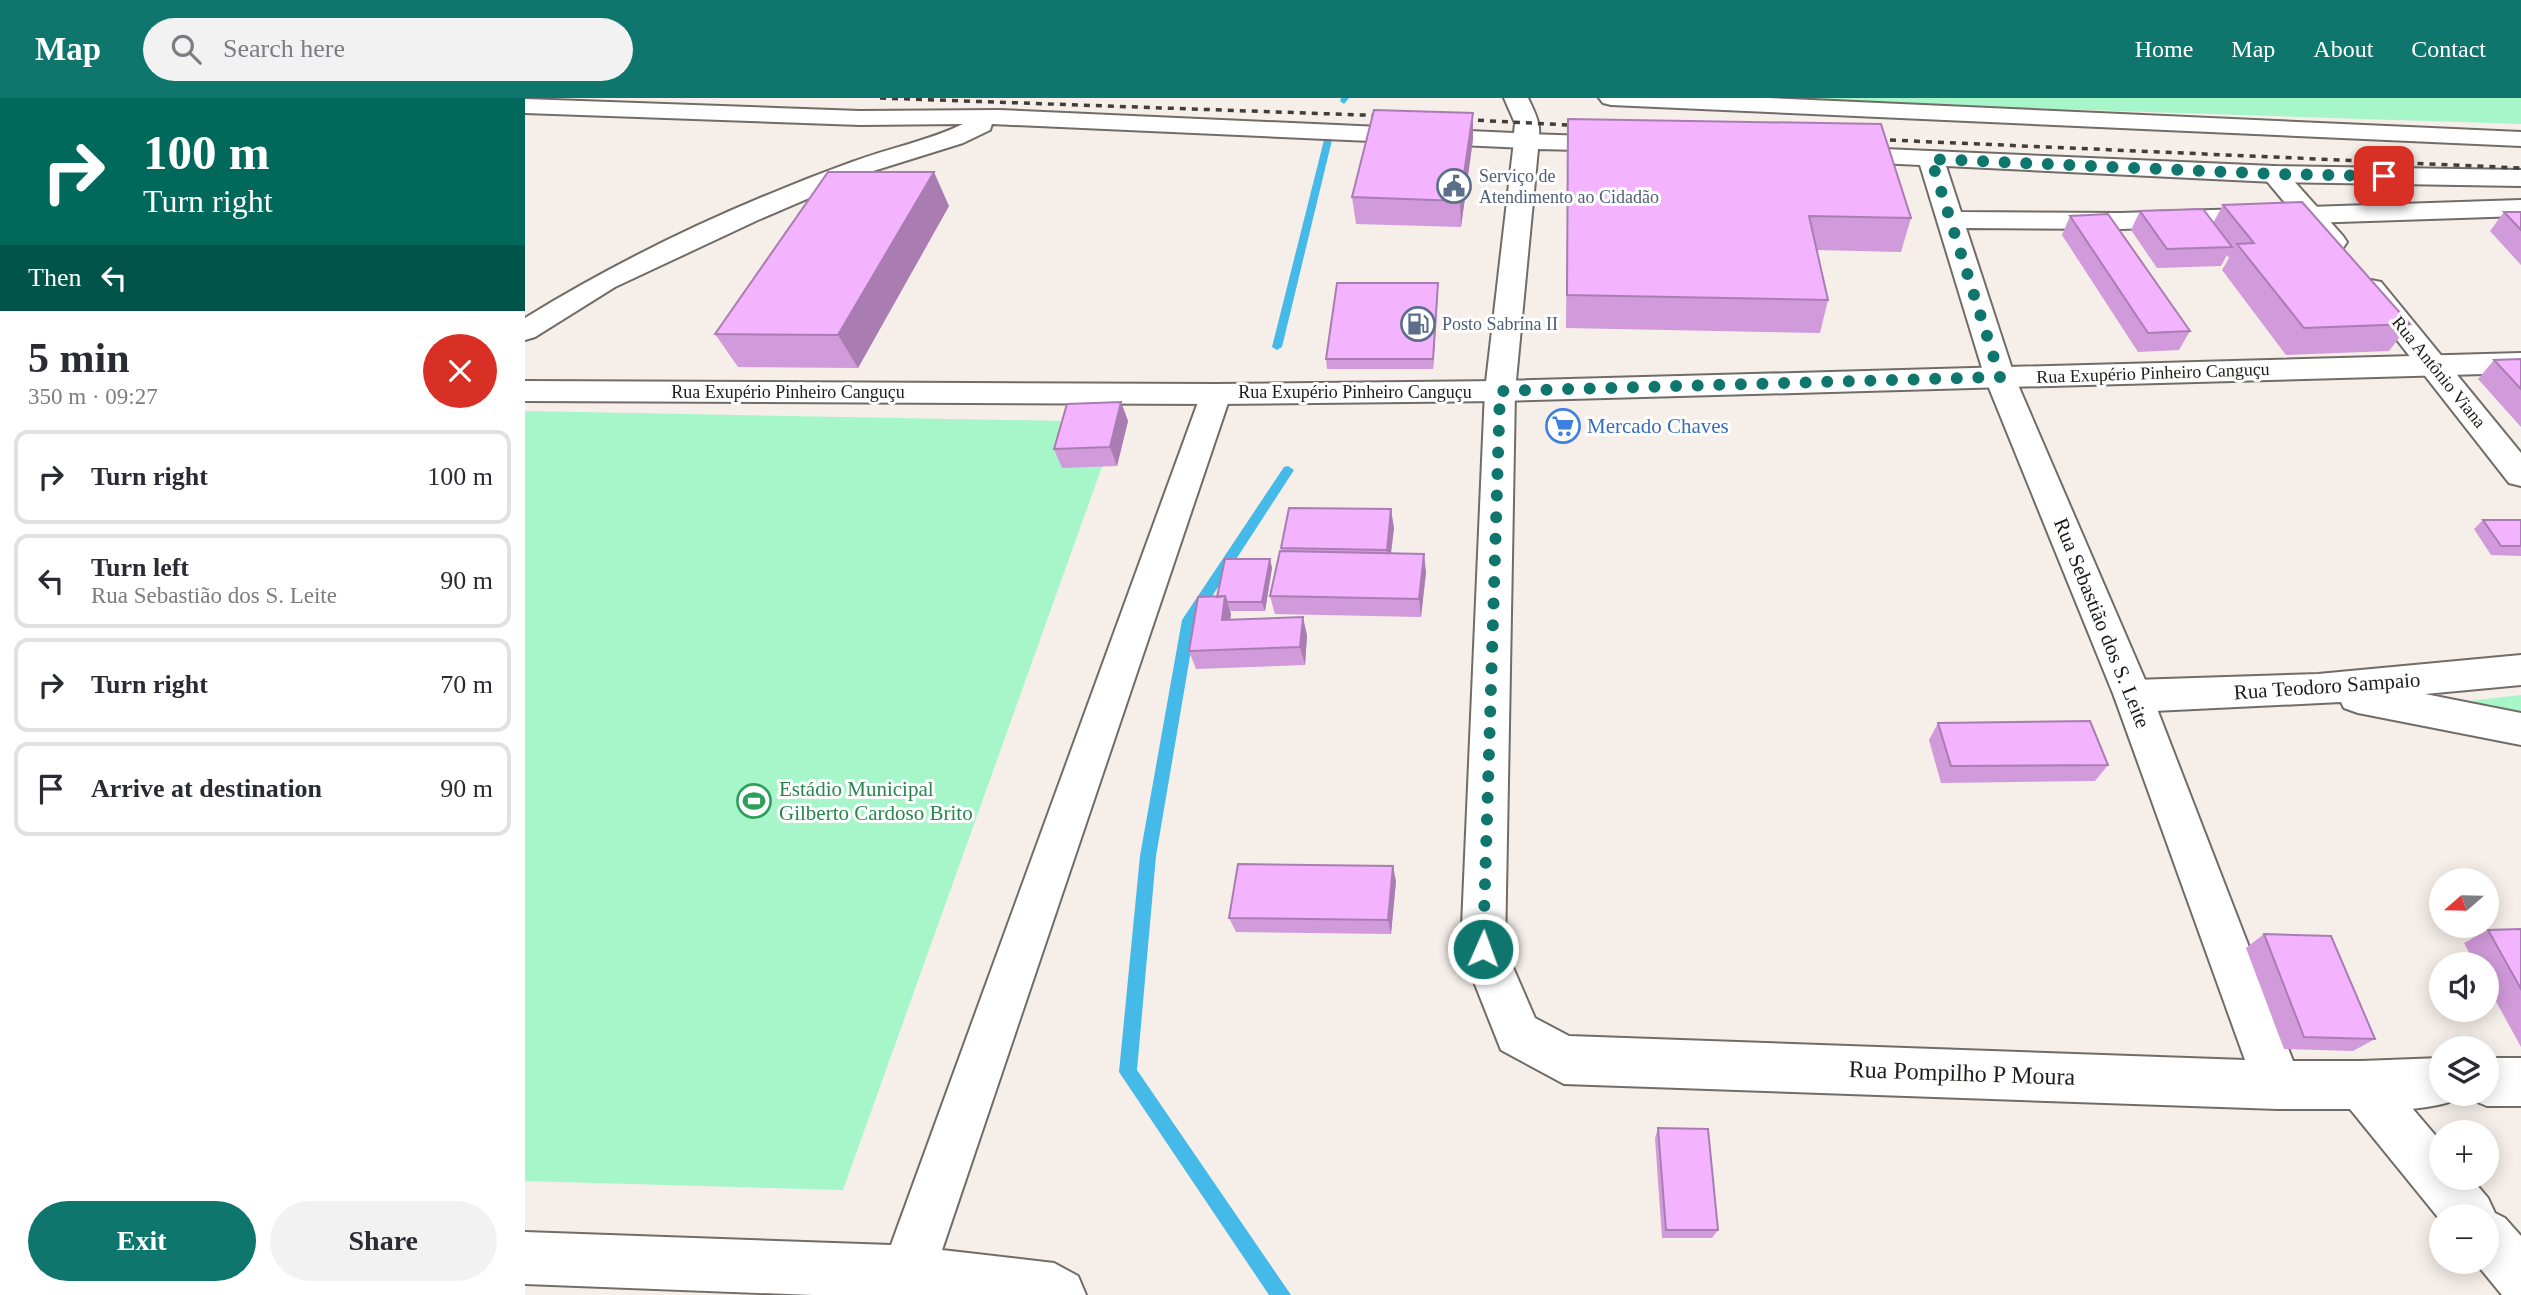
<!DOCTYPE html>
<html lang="en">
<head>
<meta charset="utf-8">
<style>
	body { margin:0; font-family:"Times New Roman",serif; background:#f2f2f3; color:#2b2b33; height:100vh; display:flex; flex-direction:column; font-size:26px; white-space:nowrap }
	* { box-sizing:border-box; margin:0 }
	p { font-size:23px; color:#7c7c81 }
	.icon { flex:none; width:38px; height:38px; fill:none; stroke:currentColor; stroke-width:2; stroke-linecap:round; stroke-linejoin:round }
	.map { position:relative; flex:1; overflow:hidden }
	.details { display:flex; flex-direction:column; background:#fff; width:525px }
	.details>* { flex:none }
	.guide { background:#00695c; color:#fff; overflow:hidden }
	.needle { width:46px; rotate:250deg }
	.fabs { position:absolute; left:1904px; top:770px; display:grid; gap:14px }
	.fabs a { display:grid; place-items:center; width:70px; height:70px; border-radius:50%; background:#fff; box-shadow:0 4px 18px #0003; font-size:35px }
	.pin { position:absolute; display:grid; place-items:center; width:60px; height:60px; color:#fff; margin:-30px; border-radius:14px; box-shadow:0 4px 10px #0006 }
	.me { position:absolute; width:77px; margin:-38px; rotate:2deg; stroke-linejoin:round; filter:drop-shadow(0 0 5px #0008) }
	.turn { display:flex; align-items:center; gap:24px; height:147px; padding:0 28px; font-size:32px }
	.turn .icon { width:91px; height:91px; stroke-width:2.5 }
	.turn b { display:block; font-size:49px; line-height:60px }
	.then { display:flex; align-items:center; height:66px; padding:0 28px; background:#0003; gap:14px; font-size:26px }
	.round { display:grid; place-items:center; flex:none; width:74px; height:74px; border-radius:37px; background:#f2f2f3 }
	.summary { display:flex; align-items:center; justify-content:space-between; height:119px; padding:0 28px }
	h1 { font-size:42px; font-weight:700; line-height:52px }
	.primary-button { display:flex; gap:14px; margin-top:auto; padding:14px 28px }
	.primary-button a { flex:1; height:80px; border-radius:42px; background:#0f766e; color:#fff; font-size:28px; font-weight:700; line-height:80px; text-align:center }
	.primary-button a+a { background:#f2f2f3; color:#2b2b33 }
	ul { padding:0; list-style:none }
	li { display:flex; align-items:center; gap:21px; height:94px; margin:0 14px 10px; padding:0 14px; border:4px solid #e1e1e2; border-radius:14px }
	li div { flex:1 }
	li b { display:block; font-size:26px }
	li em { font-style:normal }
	header { display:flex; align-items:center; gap:42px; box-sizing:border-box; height:98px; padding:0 35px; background:#0f766e; color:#fff }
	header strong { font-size:33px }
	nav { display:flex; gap:38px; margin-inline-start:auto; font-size:24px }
	.search { width:490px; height:63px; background:#f2f2f3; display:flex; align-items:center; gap:18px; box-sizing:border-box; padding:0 24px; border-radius:38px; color:#7c7c81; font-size:26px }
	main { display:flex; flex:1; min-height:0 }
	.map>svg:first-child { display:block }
</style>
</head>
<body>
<header>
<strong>Map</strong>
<div class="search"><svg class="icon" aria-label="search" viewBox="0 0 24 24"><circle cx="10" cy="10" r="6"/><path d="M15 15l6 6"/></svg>Search here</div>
<nav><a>Home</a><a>Map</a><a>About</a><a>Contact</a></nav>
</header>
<main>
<section class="details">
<div class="guide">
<div class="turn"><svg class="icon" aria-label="right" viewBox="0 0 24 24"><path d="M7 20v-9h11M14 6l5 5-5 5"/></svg><div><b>100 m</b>Turn right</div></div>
<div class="then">Then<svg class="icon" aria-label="left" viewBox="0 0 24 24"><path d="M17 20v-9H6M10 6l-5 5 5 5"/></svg></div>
</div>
<div class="summary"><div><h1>5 min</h1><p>350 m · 09:27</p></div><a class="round" style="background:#d93025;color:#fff"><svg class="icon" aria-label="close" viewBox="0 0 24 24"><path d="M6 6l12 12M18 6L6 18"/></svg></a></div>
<ul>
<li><svg class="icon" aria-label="right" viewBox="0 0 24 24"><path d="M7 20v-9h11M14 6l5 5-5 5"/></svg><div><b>Turn right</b></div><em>100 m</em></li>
<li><svg class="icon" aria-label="left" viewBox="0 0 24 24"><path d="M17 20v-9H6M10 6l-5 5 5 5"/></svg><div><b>Turn left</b><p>Rua Sebastião dos S. Leite</p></div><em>90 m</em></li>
<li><svg class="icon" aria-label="right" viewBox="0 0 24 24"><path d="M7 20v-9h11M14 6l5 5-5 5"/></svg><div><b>Turn right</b></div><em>70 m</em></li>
<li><svg class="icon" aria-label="arrive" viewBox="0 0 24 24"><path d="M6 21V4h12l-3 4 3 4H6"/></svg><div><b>Arrive at destination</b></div><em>90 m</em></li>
</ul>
<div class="primary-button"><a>Exit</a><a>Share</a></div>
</section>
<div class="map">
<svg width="1996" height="1197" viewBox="0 0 1996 1197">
	<rect width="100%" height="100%" fill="#f5eee9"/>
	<path fill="#a7f6ca" d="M1185,0h811v26z
		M0,313l593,11 -275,768 -318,-9z
		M1996,597v17l-78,-8z"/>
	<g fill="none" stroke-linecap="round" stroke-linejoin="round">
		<path fill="#45b9e7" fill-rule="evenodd" d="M816,0h8l-5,6 -4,-3z
			M804,35l4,3 -51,211 -5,3 -5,-3 53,-211z
			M763,368l6,4 -98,151 -40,235 -19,214 154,225h-22l-150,-223 21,-216 42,-236 102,-153z"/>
		<g stroke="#716c67" stroke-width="4">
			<path id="minor" d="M979,0h24c7,15 17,32 7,48l-9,2 -534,-24 -2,6 -27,13 -93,29 -112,48 -143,67 -80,50 -10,3v-22c102,-63 214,-115 327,-156 37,-14 76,-21 111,-38l-103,1 -335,-12v-14l335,12 139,-1 515,23 1,-10z
				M1074,0h169l753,34v14l-910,-41 -8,-2z
				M1749,68l9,3 60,67 4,6 -4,6 -10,2 -10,-2 -58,-69 -4,-5 4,-5z
				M1846,182l10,2 140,171v33l-12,-3 -148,-189 -4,-6 4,-6z
				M691,286l11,3 4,7 -289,856 112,13 24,13 8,19h-273l-288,-11v-52l366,13 310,-851 4,-7z
				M1996,557v30l-96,9 96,19v32l-163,-32 -14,-5 -3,-6 -208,10 -14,-5 -5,-11 5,-11 14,-5 185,-6z
				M1916,960v36h19l-2,5c-29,12 -86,15 -114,3l-7,-17 7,-17 17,-7z
				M1962,960h34v48h-34l-17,-7 -2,-5h19z"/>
		</g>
		<g stroke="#716c67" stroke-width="4">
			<path id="tertiary" d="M1001,36l94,3 9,2 3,5 -3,5 -9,2 -82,-2 -23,242 -10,558 30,69 34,18 676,24 -131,-364 -129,-318 -65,-213 -82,-4 -9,-2 -3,-5 3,-5 9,-2 436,19 247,4v16l-247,-4 -328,-16 15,46 160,1 400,-13v16l-400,13 -155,-1 49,150 137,318 141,365h68l17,7 63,74v36h30l17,20 7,15 10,5 16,18v59h-19l-27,-33h12v-46h-46v5l-91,-112h-72l-714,-25 -63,-34 -40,-101 24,-558 29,-250 3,-5z"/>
		</g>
		<g stroke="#716c67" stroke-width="4">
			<path id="primary" d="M1996,255v20l-1021,28 -284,3 -691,-3v-20l691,3 284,-3z"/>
		</g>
		<use href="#minor" fill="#fff" fill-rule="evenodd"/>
		<use href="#tertiary" fill="#fff" fill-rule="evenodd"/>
		<use href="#primary" fill="#fff" fill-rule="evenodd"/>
		<path stroke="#403d3b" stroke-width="3.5" stroke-dasharray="6 6" stroke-linecap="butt" d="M355,0l511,18
			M929,21l133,7
			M1341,41l655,29"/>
	</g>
	<path fill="#d19ada" d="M1043,21l343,99 -10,34 -84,-2 11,50 -8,33 -254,-5z
		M948,41l-12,88 -105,-3 -4,-27z
		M1698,107l187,119 -21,27 -103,4 -64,-85 7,-12 -2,-3 -6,11 -64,2 -26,-38 9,-19 73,12z
		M424,108l-91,162 -120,-1 -23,-33z
		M1979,114h17v53l-31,-34z
		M1545,118l120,115 -11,19 -41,2 -76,-117z
		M913,185v9l-5,77h-106l-1,-10z
		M1996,261v68l-43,-48 16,-19z
		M596,304l7,19 -11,45 -55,2 -8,-19z
		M1958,422h38v36l-30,-1 -17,-26z
		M869,430l-3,25 35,19 -5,45 -146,-3 -5,-18 12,-45 -1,-3z
		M745,461l2,9 -7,43h-35l1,3 -1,6 77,15 -2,30 -109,4 -7,-18 28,-55z
		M1413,625l170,42 -13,16 -154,2 -12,-43z
		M871,783l-5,53 -155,-2 -7,-14z
		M1996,831v118l-34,-62v-21h-12l-11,-21 24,-13z
		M1739,836l111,105 -22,12 -69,-2 -38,-101z
		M1133,1030l60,102 -6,8h-50l-7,-100z"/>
	<path fill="#aa7db2" d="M948,15v26l-12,88 -1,-26z
		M409,74l15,34 -91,162 -20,-33z
		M913,185v9l-5,77v-10z
		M596,304l7,19 -11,45 -7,-19z
		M866,411l3,19 -5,40 -2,-18z
		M899,456l2,18 -5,45 -2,-18z
		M745,461l2,9 -7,43 -3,-9z
		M700,498l6,18 -3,24 -6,-18z
		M778,519l4,18 -2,30 -5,-18z
		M868,768l3,15 -5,53 -3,-14z"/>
	<path fill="#f3b3fe" stroke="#aa7db2" stroke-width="2" d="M849,12l99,3 -13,88 -108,-4z
		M1043,21l313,5 30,94 -102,-2 19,84 -261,-5z
		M303,74h106l-96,163 -123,-1z
		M1777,104l108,122 -106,4 -67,-84 17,-1 -31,-38z
		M1678,111l29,38 -65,2 -27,-38z
		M1979,114h17v18z
		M1583,116l82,117 -42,2 -78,-117z
		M812,185h101l-5,76h-107z
		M1996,261v30l-27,-29z
		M596,304l-11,45 -56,2 13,-45z
		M764,410l102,1 -4,41 -106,-2z
		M1958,422h38v26h-20z
		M755,453l144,3 -5,45 -149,-3z
		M700,461h45l-8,43h-35l-2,-6 -8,1z
		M700,498l-3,24 81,-3 -3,30 -111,4 9,-54z
		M1565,623l18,44 -157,1 -13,-43z
		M713,766l155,2 -5,54 -159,-2z
		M1996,831v60l-33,-59z
		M1739,836l67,2 44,103 -71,-2z
		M1133,1030l50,1 10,101h-52z"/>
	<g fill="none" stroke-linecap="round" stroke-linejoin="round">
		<path stroke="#0f766e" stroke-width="12" stroke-dasharray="0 21.6" d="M958,851l17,-558 500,-14 -69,-218 343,15 110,2"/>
	</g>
	<defs>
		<g id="civic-ring" transform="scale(1.75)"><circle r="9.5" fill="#fff" stroke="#5c6f8a" stroke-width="1.5"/><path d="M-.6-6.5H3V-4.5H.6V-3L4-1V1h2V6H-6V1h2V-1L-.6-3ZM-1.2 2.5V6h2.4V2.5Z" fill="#5c6f8a"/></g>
		<g id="fuel-ring" transform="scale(1.75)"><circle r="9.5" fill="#fff" stroke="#5c6f8a" stroke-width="1.5"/><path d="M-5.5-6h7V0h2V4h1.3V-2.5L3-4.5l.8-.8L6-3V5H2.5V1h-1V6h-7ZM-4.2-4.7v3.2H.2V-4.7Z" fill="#5c6f8a"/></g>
		<g id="supermarket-ring" transform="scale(1.75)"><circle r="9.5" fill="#fff" stroke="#3f7fe0" stroke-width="1.5"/><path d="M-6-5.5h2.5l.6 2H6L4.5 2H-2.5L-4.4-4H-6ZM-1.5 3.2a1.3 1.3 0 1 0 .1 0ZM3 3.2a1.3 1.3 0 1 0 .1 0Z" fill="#3f7fe0"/></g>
		<g id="stadium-ring" transform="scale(1.75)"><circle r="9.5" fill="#fff" stroke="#2e9e5b" stroke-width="1.5"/><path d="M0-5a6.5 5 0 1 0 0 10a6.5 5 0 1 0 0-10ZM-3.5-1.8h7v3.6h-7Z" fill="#2e9e5b"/></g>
	</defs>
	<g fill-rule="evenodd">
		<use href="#civic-ring" x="929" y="88"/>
		<use href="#fuel-ring" x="893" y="226"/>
		<use href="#supermarket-ring" x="1038" y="328"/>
		<use href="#stadium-ring" x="229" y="703"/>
	</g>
	<g text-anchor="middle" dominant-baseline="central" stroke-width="6" stroke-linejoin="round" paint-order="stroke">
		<g font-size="18" fill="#4e5e75" stroke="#fff" text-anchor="start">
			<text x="954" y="78">Serviço de<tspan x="954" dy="21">Atendimento ao Cidadão</tspan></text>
			<text x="917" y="226">Posto Sabrina II</text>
		</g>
		<g font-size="18" fill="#1f1d1b" stroke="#fff">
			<text transform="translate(1914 274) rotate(51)">Rua Antônio Viana</text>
			<text transform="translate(1628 275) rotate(-2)">Rua Exupério Pinheiro Canguçu</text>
			<text x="263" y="294">Rua Exupério Pinheiro Canguçu</text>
			<text x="830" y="294">Rua Exupério Pinheiro Canguçu</text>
		</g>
		<g font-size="21" fill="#366cbe" stroke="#fff" text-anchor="start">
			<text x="1062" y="328">Mercado Chaves</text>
		</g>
		<g font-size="21" fill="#1f1d1b" stroke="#fff">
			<text transform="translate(1577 525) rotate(68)">Rua Sebastião dos S. Leite</text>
			<text transform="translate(1802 588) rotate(-4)">Rua Teodoro Sampaio</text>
		</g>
		<g font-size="21" fill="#27864d" stroke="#fff" text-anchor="start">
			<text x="254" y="691">Estádio Municipal<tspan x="254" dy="24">Gilberto Cardoso Brito</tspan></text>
		</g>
		<g font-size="24" fill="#1f1d1b" stroke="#fff">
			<text transform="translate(1437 975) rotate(2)">Rua Pompilho P Moura</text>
		</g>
	</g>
</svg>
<div class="fabs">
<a><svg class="needle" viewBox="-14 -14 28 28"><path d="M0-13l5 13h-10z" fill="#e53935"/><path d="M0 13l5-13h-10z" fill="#7c7c81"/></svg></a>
<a><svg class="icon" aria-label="sound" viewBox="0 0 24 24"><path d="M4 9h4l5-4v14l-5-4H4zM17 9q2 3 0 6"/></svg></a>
<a><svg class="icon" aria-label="layers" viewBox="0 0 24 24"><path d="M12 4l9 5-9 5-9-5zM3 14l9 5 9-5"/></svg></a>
<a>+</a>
<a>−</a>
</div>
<div class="pin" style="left:1859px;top:78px;background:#d93025"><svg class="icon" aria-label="arrive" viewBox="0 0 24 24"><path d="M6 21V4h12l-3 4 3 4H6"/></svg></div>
<svg class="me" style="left:958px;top:851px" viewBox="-20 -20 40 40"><circle r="17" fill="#0f766e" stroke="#fff" stroke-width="3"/><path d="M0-11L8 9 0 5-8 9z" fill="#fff"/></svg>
</div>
</main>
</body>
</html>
